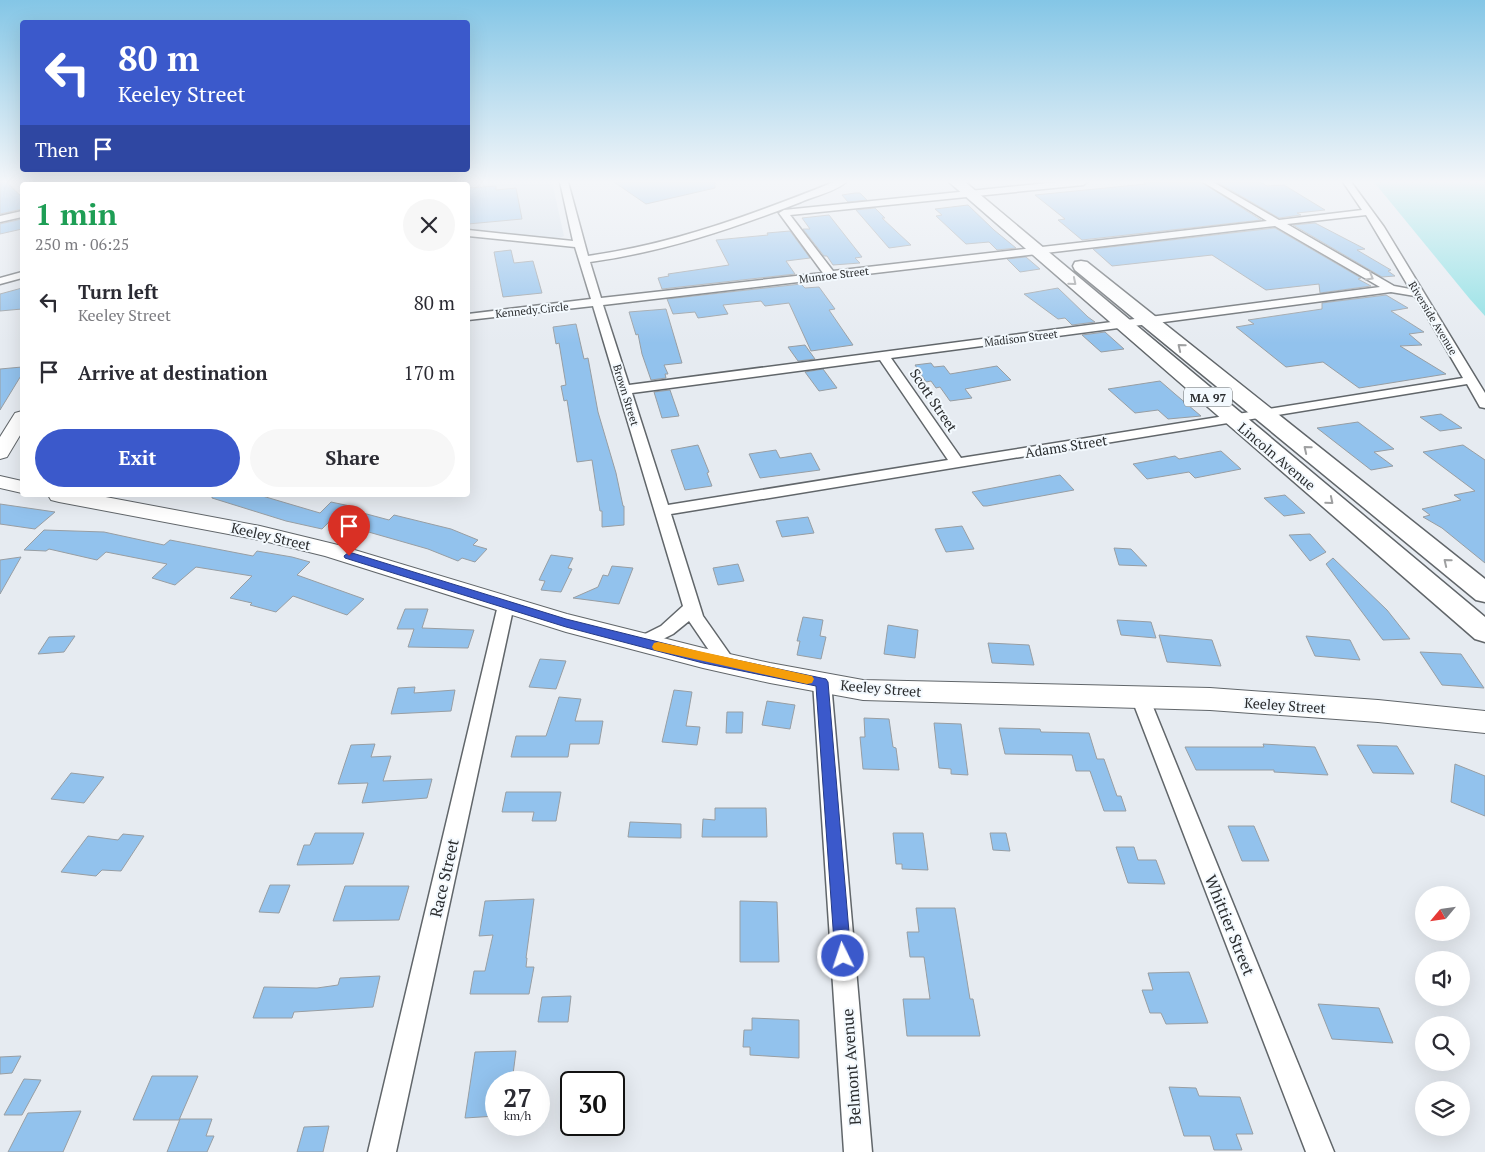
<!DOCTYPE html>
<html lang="en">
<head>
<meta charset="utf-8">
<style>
	body { margin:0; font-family:"PT Serif",serif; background:#f7f7f7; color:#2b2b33; height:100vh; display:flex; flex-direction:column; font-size:19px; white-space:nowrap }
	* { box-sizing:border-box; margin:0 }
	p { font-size:16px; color:#7c7c81 }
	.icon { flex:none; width:28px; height:28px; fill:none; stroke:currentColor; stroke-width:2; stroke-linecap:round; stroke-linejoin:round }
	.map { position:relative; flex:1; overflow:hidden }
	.details { position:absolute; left:20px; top:182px; width:450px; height:315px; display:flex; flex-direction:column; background:#fff; border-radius:5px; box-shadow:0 5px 20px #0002 }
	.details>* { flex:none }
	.hud { position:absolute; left:20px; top:20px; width:450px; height:152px; border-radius:5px; box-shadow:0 5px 20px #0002; background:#3b59cb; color:#fff; overflow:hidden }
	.needle { width:32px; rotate:241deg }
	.controls { position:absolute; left:1415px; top:886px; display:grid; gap:10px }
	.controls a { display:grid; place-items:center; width:55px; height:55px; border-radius:50%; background:#fff; box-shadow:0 5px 20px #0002; font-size:25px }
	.speed { position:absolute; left:485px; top:1071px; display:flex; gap:10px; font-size:25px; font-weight:700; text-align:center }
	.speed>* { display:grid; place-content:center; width:65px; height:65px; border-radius:50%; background:#fff; box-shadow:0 5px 20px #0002; line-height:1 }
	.speed small { font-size:12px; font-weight:400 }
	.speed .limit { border:2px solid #111; border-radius:8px; background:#fff; color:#111 }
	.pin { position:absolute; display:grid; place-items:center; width:42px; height:42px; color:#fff; margin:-51px -21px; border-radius:50% 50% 50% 0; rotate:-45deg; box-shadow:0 0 5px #0007 }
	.pin .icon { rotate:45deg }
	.me { position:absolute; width:55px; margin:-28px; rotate:356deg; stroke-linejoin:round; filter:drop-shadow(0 0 4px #0008) }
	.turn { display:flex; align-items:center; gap:18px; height:105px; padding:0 15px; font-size:22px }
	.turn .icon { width:65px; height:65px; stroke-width:2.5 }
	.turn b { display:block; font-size:35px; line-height:42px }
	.then { display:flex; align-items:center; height:48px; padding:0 15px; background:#0003; gap:10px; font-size:19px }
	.round { display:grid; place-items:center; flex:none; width:52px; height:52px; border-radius:26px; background:#f7f7f7 }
	.summary { display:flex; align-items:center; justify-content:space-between; height:85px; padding:0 15px }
	h1 { font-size:30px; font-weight:600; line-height:38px; color:#1e9e55 }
	.primary-button { display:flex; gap:10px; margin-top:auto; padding:10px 15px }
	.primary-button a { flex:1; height:58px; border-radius:30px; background:#3b59cb; color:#fff; font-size:20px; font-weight:600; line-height:58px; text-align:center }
	.primary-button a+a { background:#f7f7f7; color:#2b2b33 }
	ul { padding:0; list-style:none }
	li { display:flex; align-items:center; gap:15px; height:70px; padding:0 15px }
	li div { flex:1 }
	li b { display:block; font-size:19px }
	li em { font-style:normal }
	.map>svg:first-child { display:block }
</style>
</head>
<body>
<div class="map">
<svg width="1485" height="1152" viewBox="0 0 1485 1152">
	<rect width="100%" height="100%" fill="#e6ebf1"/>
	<path fill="#d3dee9" d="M236,182h316l12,54 -7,3 -89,-10v-44h-233z"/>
	<path fill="#8ee0e4" d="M1374,182h111v134l-16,-18z"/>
	<path fill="#92c2ed" stroke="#989ea3" d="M0,182h6l16,15v12l-22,5z
		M614,182h101v6l-69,16z
		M1143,182h58l60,38 -179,20 -24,-20 7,-1 -30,-24 111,-11z
		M1217,182h43l7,4 17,-1 41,25 -28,3 4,2 -22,3z
		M496,186v4l20,-2 6,31 -54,5v-36z
		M855,193h5l7,7 -19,2 -6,-7z
		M968,205l26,25 22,18 -19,2 -8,-8 -23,2 -30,-28 6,-1 -7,-6z
		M875,208l10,10h-3l29,27 -22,3 -33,-38z
		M829,215l33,42 -7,1 5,5 -27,2 -6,-9h-3l-21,-27h7l-8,-11z
		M22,219v10l-22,5v-10z
		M1315,223l50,26 -8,1 34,20 -3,1 7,5 -13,1 -89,-52z
		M1275,228l86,50 -3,1 13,7 -51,7 -1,-9 -53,6 -54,-35 -100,11 -19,-17z
		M790,231l20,27 -24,3 9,13 -133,15 -4,-11 11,-2 -1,-2 61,-9 -13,-25 52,-5 -1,-2z
		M511,250l3,13 19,-2 9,32 -39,4 -9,-45z
		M1026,257l14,12 -20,3 -13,-13z
		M801,284l4,4 14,-1 16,22 -6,1 24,35 -42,6 -22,-48 -24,3 -4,-5 -38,4 5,9 -30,4 -3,-6 -22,2 -6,-15z
		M22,288v21l-22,2v-17z
		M1058,288l30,29 7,5 -23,3 -7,-7 -7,1 -34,-25z
		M1386,295l22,13 -17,3 33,21 -15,2 13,11 -22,1 46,28 -87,14 -36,-26 -37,5 -50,-40 18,-3 -6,-4 74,-11v-6z
		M666,309l16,54 -18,2 4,9h-3l1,4 -15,2 -9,-26 -4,-20 -2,1 -7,-23z
		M576,324l8,35 4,-1 10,54 18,61 7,33h1v19l-22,2v-16h-2l-8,-51 -15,2 -10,-62 -3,1 -3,-15 5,-1 -7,-42 -3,1 -3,-17z
		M1105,332l19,17 -23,3 -19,-17z
		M805,345l10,14 -17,2 -10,-14z
		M931,363l3,4 10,-1 6,8 47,-8 14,14 -46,9 7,9 -22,3 -10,-14 -4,1 -5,-7 -5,1 -11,-17z
		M22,367v7l-22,36v-41z
		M823,369l14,19 -18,3 -14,-19z
		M1160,381l15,13 26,22 -33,3 -10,-9 -23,3 -27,-24z
		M670,390l9,26 -17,2 -8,-26z
		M1441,414l21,14 -22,3 -20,-14z
		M1358,422l36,27 -20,3 19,14 -22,4 -54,-42z
		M698,445l11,27 -2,1 5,13 -27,4 -14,-40z
		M1463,445l22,15v103l-43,-35 -19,-11 7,-2 -8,-6 39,-9 -7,-5 21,-4 -52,-39z
		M776,450l4,8 31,-5 9,17 -60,8 -11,-24z
		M1221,451l20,18 -46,9 -6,-6 -42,7 -14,-15 42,-8 4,3z
		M1060,475l14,15 -87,16h-4l-11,-14z
		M212,495h47l61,18 11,-11 19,4 -2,3 41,11 5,-5 57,14 27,11 -5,5 14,4 -12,13 -13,-4 -4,3 -30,-12 -98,-28 -8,8 -36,-8 -74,-23z
		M1285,495l20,18 -21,3 -20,-18z
		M0,504l55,8 -20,17 -35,-5z
		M808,517l6,16 -32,4 -6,-16z
		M962,526l12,23 -28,3 -11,-23z
		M44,530l60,2 60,13 6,-5 83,16 4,-5 35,6 18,5 -13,13 67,24 -17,16 -54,-19 -17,16 -26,-7 2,-2 -22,-5 22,-22 -56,-9 -21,18 -23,-7 15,-14 -61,-12 -9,8 -48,-11 -3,2 -22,-1z
		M1310,534l16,18 -16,9 -21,-26z
		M1114,548l17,1 16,17 -28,-1z
		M551,555l22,3 -5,10 4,1 -11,23 -20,-2 4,-9 -6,-1z
		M21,557l-21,37v-34z
		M1333,558l54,52 23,29 -27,1 -57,-76z
		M738,564l6,17 -26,4 -5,-17z
		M612,566l21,2 -14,36 -46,-6 25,-11 5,-12 5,1z
		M405,609h23l-6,19 52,2 -6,18 -60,-1 6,-18h-17z
		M803,617l20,3 -3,16 6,1 -5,22 -24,-4 3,-14h-3z
		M1117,620l34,2 5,16 -35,-3z
		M888,625l30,5 -3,28 -31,-4z
		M1159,635l53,5 9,26 -54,-4z
		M75,636l-11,16 -26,2 11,-17z
		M1306,636l44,4 10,20 -45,-4z
		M988,643l41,2 5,20 -42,-2z
		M1420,652l41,2 23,34 -42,-3z
		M540,659l26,2 -10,28 -27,-2z
		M415,687l-1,6 41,-3 -4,21 -60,3 7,-26z
		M674,690l18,2 -6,34 14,1 -3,18 -35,-3z
		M559,697l22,2 -6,22h28l-4,23h-29l-2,13h-57l5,-21h30z
		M767,701l28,4 -5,24 -28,-4z
		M727,712h16l-1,21h-16z
		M864,718l25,1 4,28 3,1 3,22 -36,-1 -3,-32h5z
		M934,723l27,1 7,51 -17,-1v-5l-12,-1z
		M999,728l41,1 1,3 48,1 8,26h7l13,37h4l5,15h-22l-14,-40h-14l-4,-16 -67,-1z
		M375,744l-4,13 20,-1 -8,25 49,-2 -5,19 -65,5 6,-20 -30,1 13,-39z
		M1263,744l52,3 13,28 -54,-3v-2h-78l-11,-23h79z
		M1357,745l40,1 17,28 -41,-1z
		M1455,764l30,12v40l-34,-14z
		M71,773l33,4 -20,26 -33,-4z
		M506,792h55l-5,29h-24l2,-9h-32z
		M715,808h51l1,29h-65l1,-18 12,1z
		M630,822l51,2v14l-53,-1z
		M1228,826h26l15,35h-27z
		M315,833h49l-11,31 -56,1 7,-20h6z
		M893,833h30l5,37 -26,-1v-5h-6z
		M990,833h16l4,18 -17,-1z
		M123,834l21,2 -23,35 -19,-1 -6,6 -35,-4 27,-36 30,4z
		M1116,847h18l4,13h18l9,24 -37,-1z
		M270,885h20l-11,28 -20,-1z
		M345,886h64l-10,34 -66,1z
		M534,899l-8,59h1l-1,9h8l-5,27h-59l4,-23h11l8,-36 -14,1 6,-35z
		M740,901l37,1 2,60h-39z
		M916,908h39l15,91h3l7,37h-73l-4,-37h27l-6,-42h-14l-3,-25h12z
		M1189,972l19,51 -42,1 -5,-11h-11l-8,-23h11l-5,-17z
		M380,976l-7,31 -79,5 -2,6h-39l11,-31 53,1 21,-3 2,-7z
		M571,996l-3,26h-30l4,-25z
		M1318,1004l61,4 14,35 -61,-4z
		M752,1018l47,2v38l-49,-3v-8h-7l1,-17h8z
		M516,1051l-4,31h-16v34l-31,2 10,-66z
		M21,1056l-9,17 -12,1v-17z
		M152,1076h46l-19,44h-46z
		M24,1079l17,1 -19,35h-18z
		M1169,1087l27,1 3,8 41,1 13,37h-17l6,16h-28l-4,-14h-26z
		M81,1111l-18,41h-55l20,-39z
		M180,1119h32l-6,17h8l-7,16h-40z
		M329,1126l-6,26h-26l7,-25z"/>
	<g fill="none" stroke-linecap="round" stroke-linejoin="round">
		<g stroke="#61666a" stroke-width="3">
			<path id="street" d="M560,182h8l20,74c86,-12 166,-42 246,-74h12c-11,10 -32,14 -45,20 -69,27 -138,50 -211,60l11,36 222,-25 -44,-60 5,-3 274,-28h29l-4,3 -293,30 43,56 434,-50 -64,-39h10l66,38 83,-10 -19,-28h8l33,45 93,153 8,13v15l-5,-1 -13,-23 -796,130 32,102 33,47 -3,5 -6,2 -6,-2 -32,-47 -16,13 -30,15 -6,-1 -3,-5 3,-5 24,-12 22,-20 -90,-300 -125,14v-6l123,-15 -16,-52 -107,-11v-6l105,11zM1366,215l44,74 -16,-3 -107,-62zM1275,226l105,61 -751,98 -26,-80zM1391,292l24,4 48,82 -502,80 -70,-100zM880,360l68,100 -280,45 -36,-112z
				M22,211v6l-22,5v-6z
				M22,272v6l-22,6v-6z
				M506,599l6,2 2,4 -118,547h-28l130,-547 2,-4z
				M822,675l6,2 3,5 41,470h-28l-31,-470 3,-5z
				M1140,690l7,2 2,5 185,455h-28l-175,-455 2,-5z"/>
		</g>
		<g stroke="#61666a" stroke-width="2">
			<path id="secondary" d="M162,182h12l-1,3h-12z
				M22,411v21l-15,25 -7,2v-22l15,-24z
				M0,476l22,5v12l-22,-5z
				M48,495h47l165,31 78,19 229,69 136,34 67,15 93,17 347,8 168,12 107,11v22l-107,-11 -168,-12 -347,-10 -93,-17 -67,-15 -137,-36 -241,-76 -65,-16 -201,-38 -8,-2z"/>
		</g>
		<g stroke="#61666a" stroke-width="3">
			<path id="primary" d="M949,182h16l520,435v25l-10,-3z
				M1081,261l6,1 398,317v23l-9,-2 -401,-330 -2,-4 2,-4z"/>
		</g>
		<use href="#street" fill="#fff" fill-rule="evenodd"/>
		<use href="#secondary" fill="#fff" fill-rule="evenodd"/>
		<use href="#primary" fill="#fff" fill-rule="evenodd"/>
	</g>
	<defs><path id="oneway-chevron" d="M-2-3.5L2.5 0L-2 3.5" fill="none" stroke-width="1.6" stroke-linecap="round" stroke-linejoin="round" transform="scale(1.25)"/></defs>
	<g stroke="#9fa0a1">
		<use href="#oneway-chevron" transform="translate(1370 277) rotate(30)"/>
		<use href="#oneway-chevron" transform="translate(1073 282) rotate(40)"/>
		<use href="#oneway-chevron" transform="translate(1181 347) rotate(-141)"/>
		<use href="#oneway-chevron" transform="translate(1307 449) rotate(-141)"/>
		<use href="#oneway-chevron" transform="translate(1330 501) rotate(40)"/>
		<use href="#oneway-chevron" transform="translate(1447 562) rotate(-141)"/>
	</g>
	<linearGradient id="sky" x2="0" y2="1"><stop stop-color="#84c6e6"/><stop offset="0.53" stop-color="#f4f6f9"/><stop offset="1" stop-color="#f4f6f9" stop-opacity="0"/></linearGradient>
	<rect width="1485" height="343" fill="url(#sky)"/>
	<path fill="#3b59cb" stroke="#263a84" d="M349,552l217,67 137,34 123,26 2,3 23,274 -2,6 -6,2 -6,-2 -2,-6 -19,-270 -113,-23 -137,-36 -221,-69 -1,-2z"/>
	<path fill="#f59e0b" d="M658,642l149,33 5,1 2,3 -2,4 -5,1 -153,-34 -2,-3 2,-4z"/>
	<g text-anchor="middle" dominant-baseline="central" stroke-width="4" stroke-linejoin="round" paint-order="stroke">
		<g font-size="11" fill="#2a2c2e" stroke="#f3f9fe">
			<text transform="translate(834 275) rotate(-7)">Munroe Street</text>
			<text transform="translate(532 310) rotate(-6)">Kennedy Circle</text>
			<text transform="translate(1433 318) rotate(59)">Riverside Avenue</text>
			<text transform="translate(1021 338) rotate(-7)">Madison Street</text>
			<text transform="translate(626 395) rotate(73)">Brown Street</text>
		</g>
		<rect fill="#f3f9fe" stroke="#666a6c" stroke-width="1" x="1184" y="387.5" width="48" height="19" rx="4"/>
		<g font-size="12" font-weight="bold" fill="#2a2c2e">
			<text x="1208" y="397">MA 97</text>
		</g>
		<g font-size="14" fill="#2a2c2e" stroke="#f3f9fe">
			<text transform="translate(934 400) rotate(56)">Scott Street</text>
			<text transform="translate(1066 446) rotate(-9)">Adams Street</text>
			<text transform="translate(1277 456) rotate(40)">Lincoln Avenue</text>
			<text transform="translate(271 536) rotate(13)">Keeley Street</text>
			<text transform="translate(881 688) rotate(5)">Keeley Street</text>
			<text transform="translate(1285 705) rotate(4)">Keeley Street</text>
		</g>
		<g font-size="16" fill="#2a2c2e" stroke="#f3f9fe">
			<text transform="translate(444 878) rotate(-77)">Race Street</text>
			<text transform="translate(1230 925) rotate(68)">Whittier Street</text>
			<text transform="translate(851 1067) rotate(-94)">Belmont Avenue</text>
		</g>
	</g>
</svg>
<div class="controls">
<a><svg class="needle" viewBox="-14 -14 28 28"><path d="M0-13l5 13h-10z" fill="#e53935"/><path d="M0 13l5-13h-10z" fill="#7c7c81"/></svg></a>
<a><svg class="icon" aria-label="sound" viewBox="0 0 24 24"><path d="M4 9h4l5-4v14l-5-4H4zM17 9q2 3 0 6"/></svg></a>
<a><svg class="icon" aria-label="search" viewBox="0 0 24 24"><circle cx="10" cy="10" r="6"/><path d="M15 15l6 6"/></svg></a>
<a><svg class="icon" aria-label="layers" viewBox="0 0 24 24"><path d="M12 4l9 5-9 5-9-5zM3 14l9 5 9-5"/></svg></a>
</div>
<div class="speed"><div>27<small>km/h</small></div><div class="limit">30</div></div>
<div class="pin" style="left:349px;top:556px;background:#d93025"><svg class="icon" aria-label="arrive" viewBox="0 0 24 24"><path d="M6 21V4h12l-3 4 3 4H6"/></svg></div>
<svg class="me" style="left:843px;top:956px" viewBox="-20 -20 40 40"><circle r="17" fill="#3b59cb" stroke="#fff" stroke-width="3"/><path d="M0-11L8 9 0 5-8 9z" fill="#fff"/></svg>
<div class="hud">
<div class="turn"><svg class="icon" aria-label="left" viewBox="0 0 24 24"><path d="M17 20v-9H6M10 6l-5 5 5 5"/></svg><div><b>80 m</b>Keeley Street</div></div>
<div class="then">Then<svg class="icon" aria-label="arrive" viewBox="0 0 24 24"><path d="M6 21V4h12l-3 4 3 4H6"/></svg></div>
</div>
<section class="details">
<div class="summary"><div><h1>1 min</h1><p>250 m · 06:25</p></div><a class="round"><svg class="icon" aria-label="close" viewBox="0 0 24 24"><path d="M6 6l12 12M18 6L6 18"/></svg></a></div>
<ul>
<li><svg class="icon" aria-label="left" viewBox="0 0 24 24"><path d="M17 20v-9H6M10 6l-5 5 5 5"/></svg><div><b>Turn left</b><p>Keeley Street</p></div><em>80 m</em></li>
<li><svg class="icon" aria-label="arrive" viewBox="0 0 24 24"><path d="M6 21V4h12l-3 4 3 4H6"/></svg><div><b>Arrive at destination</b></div><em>170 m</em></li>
</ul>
<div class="primary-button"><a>Exit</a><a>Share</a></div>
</section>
</div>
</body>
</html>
